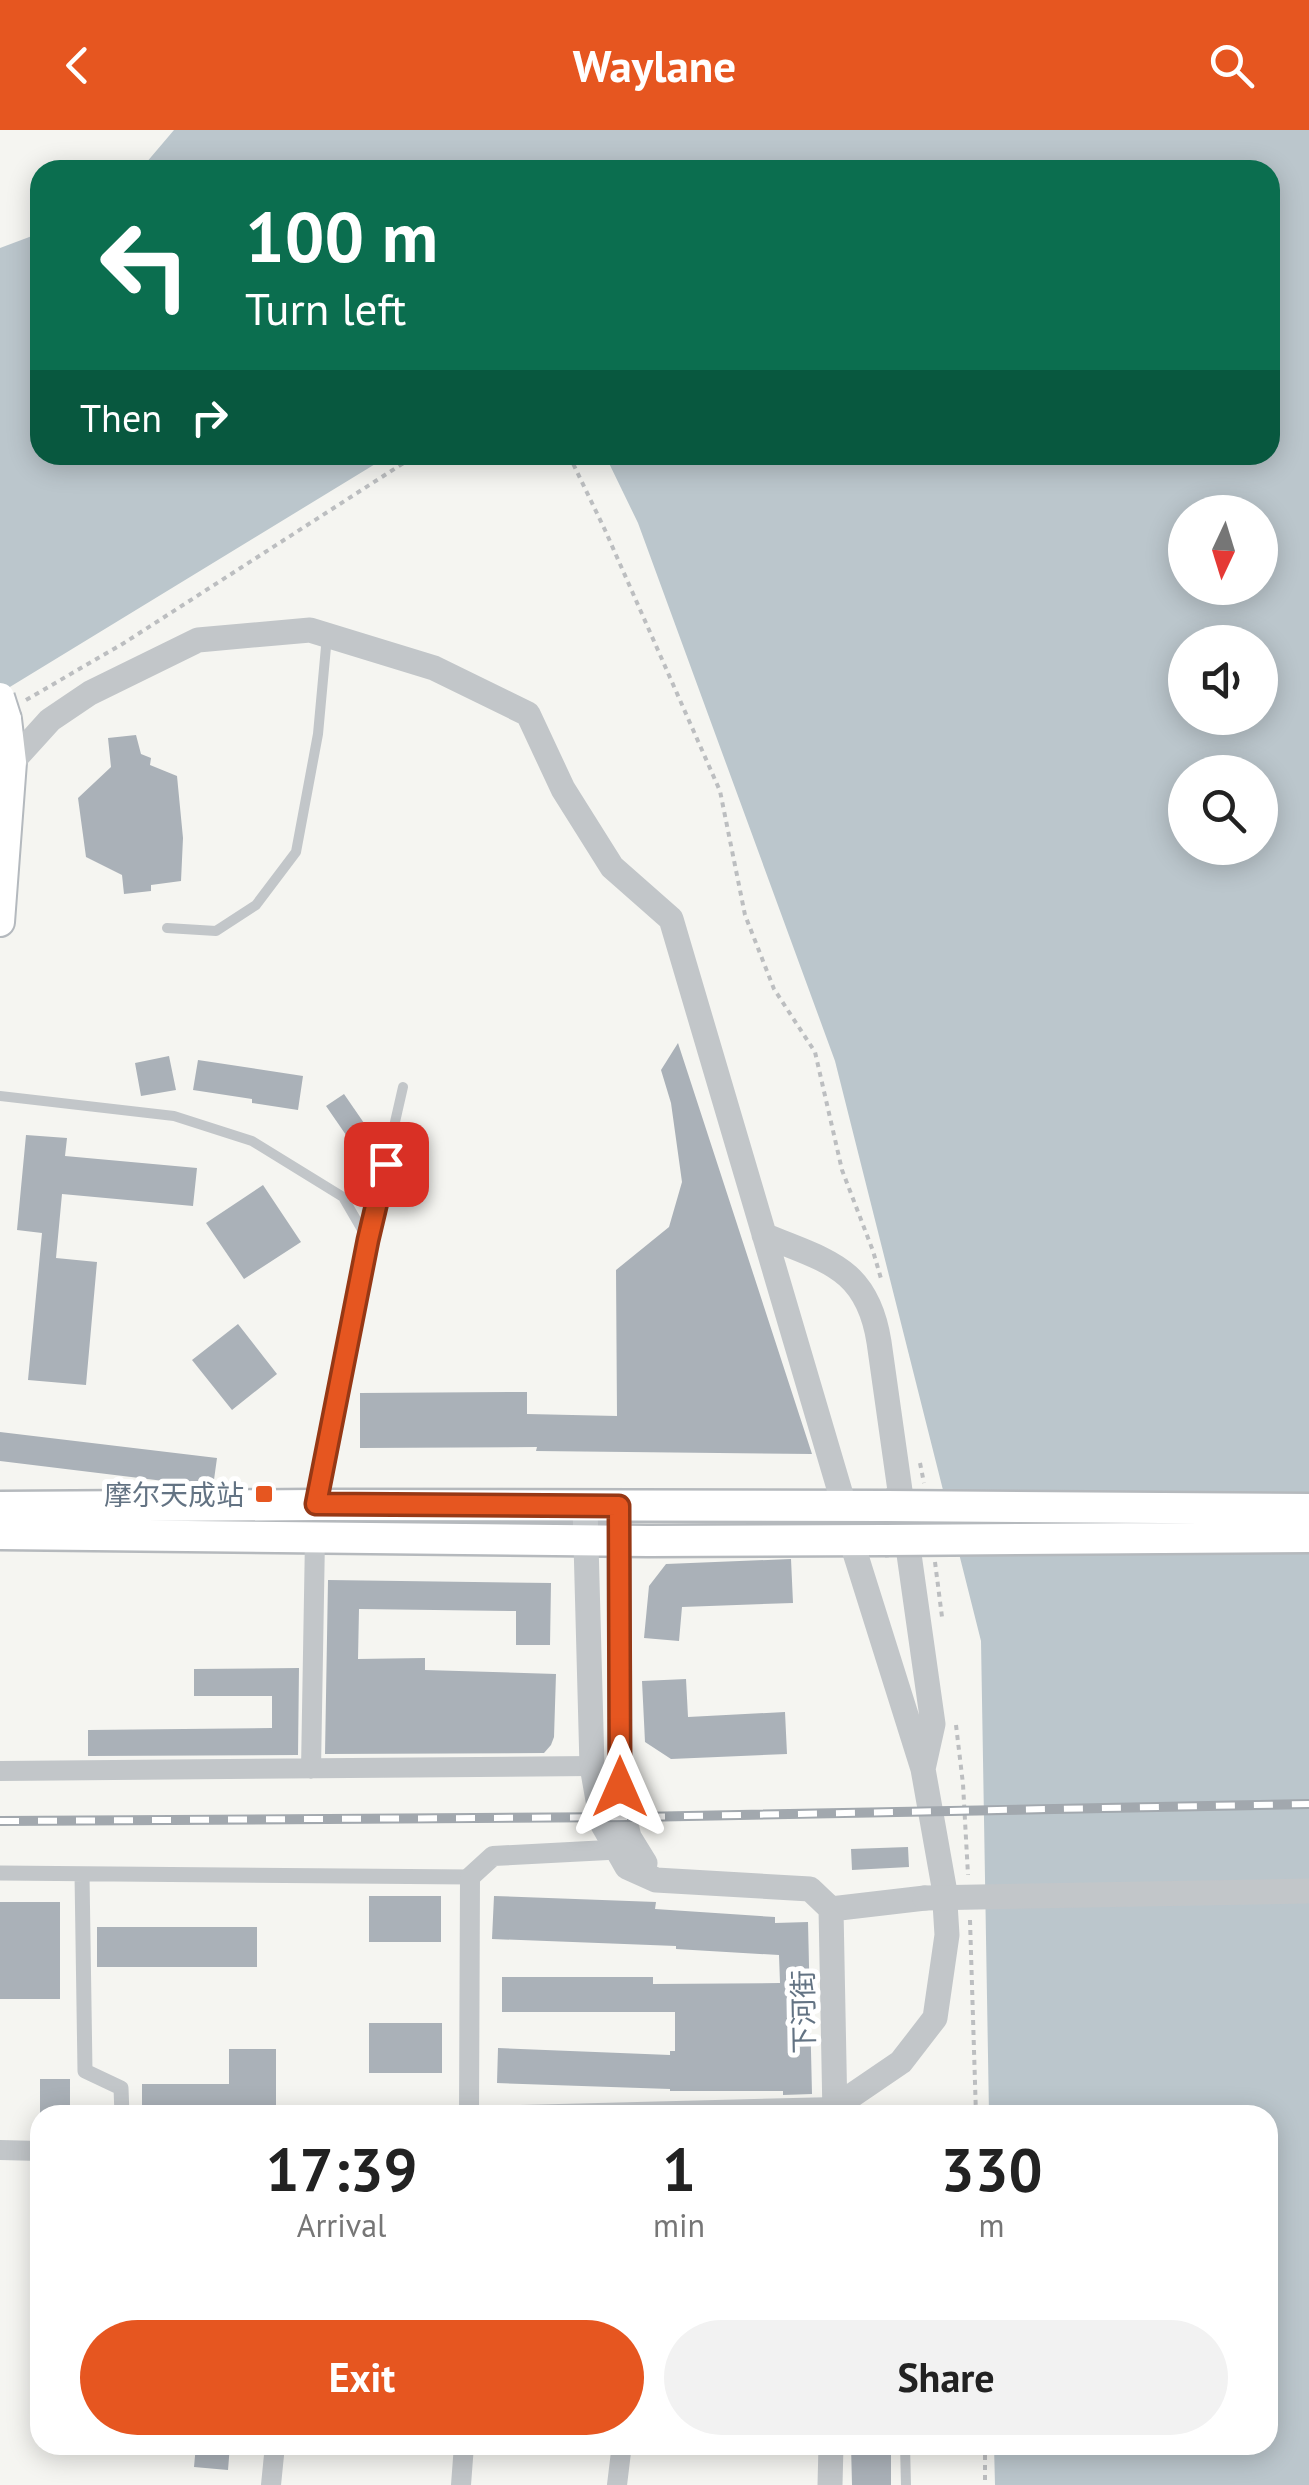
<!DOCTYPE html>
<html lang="en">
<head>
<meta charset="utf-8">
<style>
	body { margin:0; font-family:"PT Sans","Noto Sans SC",sans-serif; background:#f2f2f2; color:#222; height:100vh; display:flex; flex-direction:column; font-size:38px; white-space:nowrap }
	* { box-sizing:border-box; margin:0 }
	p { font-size:32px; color:#767676 }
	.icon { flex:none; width:55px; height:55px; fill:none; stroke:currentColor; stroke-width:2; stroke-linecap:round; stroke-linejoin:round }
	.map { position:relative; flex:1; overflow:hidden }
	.side { position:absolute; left:30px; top:1975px; width:1248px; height:350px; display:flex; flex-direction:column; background:#fff; border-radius:30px; box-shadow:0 5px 25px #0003 }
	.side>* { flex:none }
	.top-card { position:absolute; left:30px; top:30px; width:1250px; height:305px; border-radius:30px; box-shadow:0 5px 25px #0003; background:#0b6e4f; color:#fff; overflow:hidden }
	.needle { width:65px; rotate:184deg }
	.tools { position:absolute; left:1168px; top:365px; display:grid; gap:20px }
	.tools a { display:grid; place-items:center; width:110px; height:110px; border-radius:50%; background:#fff; box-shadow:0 5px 25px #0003; font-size:50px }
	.pin { position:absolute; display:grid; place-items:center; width:85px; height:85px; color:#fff; margin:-42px; border-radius:20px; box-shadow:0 5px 15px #0006 }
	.me { position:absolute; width:110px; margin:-55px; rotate:0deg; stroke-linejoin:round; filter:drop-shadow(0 0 8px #0008) }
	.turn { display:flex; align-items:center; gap:35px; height:210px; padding:0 50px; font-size:45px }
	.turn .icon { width:130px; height:130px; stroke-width:2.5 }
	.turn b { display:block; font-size:70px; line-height:85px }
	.then { display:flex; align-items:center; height:95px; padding:0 50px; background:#0003; gap:20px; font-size:38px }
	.eta { display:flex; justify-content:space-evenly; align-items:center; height:170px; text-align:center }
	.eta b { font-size:60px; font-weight:600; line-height:70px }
	.button { display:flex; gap:20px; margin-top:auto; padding:20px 50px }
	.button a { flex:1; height:115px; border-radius:60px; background:#e65620; color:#fff; font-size:40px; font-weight:600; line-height:115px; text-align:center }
	.button a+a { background:#f2f2f2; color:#222 }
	header { display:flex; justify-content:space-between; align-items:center; height:130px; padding:0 50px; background:#e65620; color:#fff; font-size:45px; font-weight:600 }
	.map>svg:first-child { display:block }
</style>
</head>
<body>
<header><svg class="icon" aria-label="back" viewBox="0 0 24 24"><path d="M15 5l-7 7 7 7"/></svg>Waylane<svg class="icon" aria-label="search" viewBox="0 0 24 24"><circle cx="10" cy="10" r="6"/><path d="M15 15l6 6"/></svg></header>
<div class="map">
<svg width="1309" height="2355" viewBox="0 0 1309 2355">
	<rect width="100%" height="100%" fill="#f5f5f1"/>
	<path fill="#bbc6cc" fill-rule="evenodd" d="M174,0h1135v2355h-314l-1,-40h274v-330h-279l-8,-474 -146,-580 -197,-538 -33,-68h665v-285h-1130zM1185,382h75v76h-75zM1185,512h75v76h-75zM1185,642h75v76h-75z
		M40,103v222h350l-390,238v-445z"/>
	<path fill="#aab1b8" d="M136,605l5,19 10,4 -1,7 27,11 6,62 -2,43 -30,4v6l-27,3 -2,-19 -36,-18 -8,-59 33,-31 -3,-29z
		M678,913l134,411 -276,-3 1,-4 -177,1v-55l167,-1v22l90,2 -1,-146 53,-43 13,-45 -11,-79 -10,-33z
		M169,926l7,34 -35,6 -6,-33z
		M198,930l105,16 -5,34 -46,-7v-4l-59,-9z
		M344,964l20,29 -18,12 -20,-29z
		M26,1005l41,3 -2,18 132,12 -4,38 -131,-12 -6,64 41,4 -11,123 -58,-5 14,-147 -25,-3z
		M263,1055l38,57 -57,37 -38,-56z
		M238,1194l39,50 -45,36 -40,-50z
		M0,1302l217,26 -4,29 -213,-26z
		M791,1429l2,44 -111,4 -3,34 -35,-3 5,-52 17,-22z
		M328,1450l223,3 -1,62h-34v-34l-157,-2 -1,50 67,-1v12l131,4 -2,63 -3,8 -7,8 -219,1z
		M299,1538l-1,87 -210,1v-26l184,-2v-32h-78v-27z
		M686,1549l2,38 97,-5 2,42 -116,5 -26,-17 -3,-61z
		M908,1717l1,20 -57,3 -1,-21z
		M369,1766h72v46h-72z
		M494,1766l162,6 -1,7 120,8v6l33,-1 4,172 -29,1v-4h-113v-2l-173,-6 1,-35 172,7v-4h5v-39h-173v-35h151v7l127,-1 -1,-28 -103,-6v-3l-184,-7z
		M0,1772h60v97h-60z
		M97,1797h160v40h-160z
		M369,1893h73v50h-73z
		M229,1919h47v66h-134v-31h87z
		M40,1949h30v36h-30z
		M196,2315h34l-2,25 -34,-3z
		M851,2315h40v40h-39z"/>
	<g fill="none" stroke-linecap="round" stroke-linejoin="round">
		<g stroke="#b4b9be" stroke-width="32">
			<path id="secondary" d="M0,792l12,-160 -5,-43"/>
		</g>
		<g stroke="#b5b9bd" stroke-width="35">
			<path id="primary" d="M0,1377l315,-2 571,1
				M0,1404l648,7 237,-1"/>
		</g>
		<path stroke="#bcbec0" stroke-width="4" stroke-dasharray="5 5" stroke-linecap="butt" d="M569,325l36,75 115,261 25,124 29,74 41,63 27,118 31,81 9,31
			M26,570l98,-57 292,-188
			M920,1333l4,20
			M935,1432l7,55
			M956,1595l7,59 5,91
			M970,1790l6,195
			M985,2315v40"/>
		<path stroke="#c2c6c9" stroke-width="10" d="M167,798l49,3 40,-26 40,-53 22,-118 9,-98
			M0,966l174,20 78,25 91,56 25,43
			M316,1372l52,-262 35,-153
			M841,1978l48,7
			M905,2315l1,40"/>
		<path stroke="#c2c6c9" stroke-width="15" d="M0,1743l470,4
			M82,1744l3,197 36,17 1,27"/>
		<path stroke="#c2c6c9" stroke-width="20" d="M311,1639l4,-231
			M0,1641l592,-5
			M469,1985l1,-238 23,-21 134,-7
			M520,1985l315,-8
			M0,2020l40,1
			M271,2355l4,-40
			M461,2355l3,-40
			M617,2355l4,-33"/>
		<path stroke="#c2c6c9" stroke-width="25" d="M0,638l12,-6 38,-42 40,-27 108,-53 112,-10 124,38 94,46 35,75 49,78 59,52 173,586
			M764,1105c61,26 103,31 115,107l54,382 -10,45
			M585,1376l7,260 10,57 25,44 29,13 154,9 21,20 94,-11
			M619,1376l1,294 9,37 16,26
			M831,1779l4,206
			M835,1977l66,-45 34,-44 12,-83 -3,-48 -21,-118 -72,-229
			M830,2355l1,-40"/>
		<use href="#secondary" stroke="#fff" stroke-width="28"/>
		<use href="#primary" stroke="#fff" stroke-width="30"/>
		<g stroke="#a2a8ae" stroke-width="10">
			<path id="rail" d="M0,1691l638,-4 671,-13"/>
		</g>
		<use href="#rail" stroke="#fff" stroke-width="6" stroke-dasharray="19" stroke-linecap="butt"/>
		<g stroke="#b4b9be" stroke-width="32" stroke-linecap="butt">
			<path id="secondary-bridge" d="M0,567l7,22"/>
		</g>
		<g stroke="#b5b9bd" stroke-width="35" stroke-linecap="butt">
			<path id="primary-bridge" d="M886,1376l423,3
				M885,1410l424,-3"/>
		</g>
		<path stroke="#c2c6c9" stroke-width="25" d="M925,1768l384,-7"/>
		<use href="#secondary-bridge" stroke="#fff" stroke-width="28"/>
		<use href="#primary-bridge" stroke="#fff" stroke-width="30"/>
	</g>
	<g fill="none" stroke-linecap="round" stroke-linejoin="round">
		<g stroke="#963815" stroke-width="25">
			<path id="route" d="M386,1034l-18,76 -52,264 303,2 1,281"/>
		</g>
		<use href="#route" stroke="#e65620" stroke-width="18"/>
	</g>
	<rect fill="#e65620" stroke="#fff" stroke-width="4" x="254" y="1354" width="20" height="20" rx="5"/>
	<g text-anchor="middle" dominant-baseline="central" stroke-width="10" stroke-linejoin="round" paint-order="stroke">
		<g font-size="28" fill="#637383" stroke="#fff" text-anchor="end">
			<text x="244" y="1364">摩尔天成站</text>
		</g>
		<g font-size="28" fill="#637383" stroke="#fff">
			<text transform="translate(803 1882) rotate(-91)">下河街</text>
		</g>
	</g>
</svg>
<div class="tools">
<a><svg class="needle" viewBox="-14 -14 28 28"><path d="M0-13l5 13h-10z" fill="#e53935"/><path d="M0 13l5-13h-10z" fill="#767676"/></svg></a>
<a><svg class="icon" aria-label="sound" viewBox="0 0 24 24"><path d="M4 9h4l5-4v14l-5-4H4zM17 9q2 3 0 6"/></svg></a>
<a><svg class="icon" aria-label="search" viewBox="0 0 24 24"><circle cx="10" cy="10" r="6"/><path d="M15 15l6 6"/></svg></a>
</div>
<div class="pin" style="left:386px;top:1034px;background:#d93025"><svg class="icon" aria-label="arrive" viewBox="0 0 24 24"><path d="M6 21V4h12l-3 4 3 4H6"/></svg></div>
<svg class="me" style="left:620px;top:1657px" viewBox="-20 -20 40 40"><path d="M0-17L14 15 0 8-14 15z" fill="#e65620" stroke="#fff" stroke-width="4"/></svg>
<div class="top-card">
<div class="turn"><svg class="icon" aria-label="left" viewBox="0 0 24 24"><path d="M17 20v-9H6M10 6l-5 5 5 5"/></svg><div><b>100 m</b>Turn left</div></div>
<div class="then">Then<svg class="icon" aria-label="right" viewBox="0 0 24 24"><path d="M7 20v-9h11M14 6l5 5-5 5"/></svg></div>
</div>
<section class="side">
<div class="eta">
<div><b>17:39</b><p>Arrival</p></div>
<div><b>1</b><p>min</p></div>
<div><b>330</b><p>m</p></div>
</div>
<div class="button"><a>Exit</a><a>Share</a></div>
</section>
</div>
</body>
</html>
